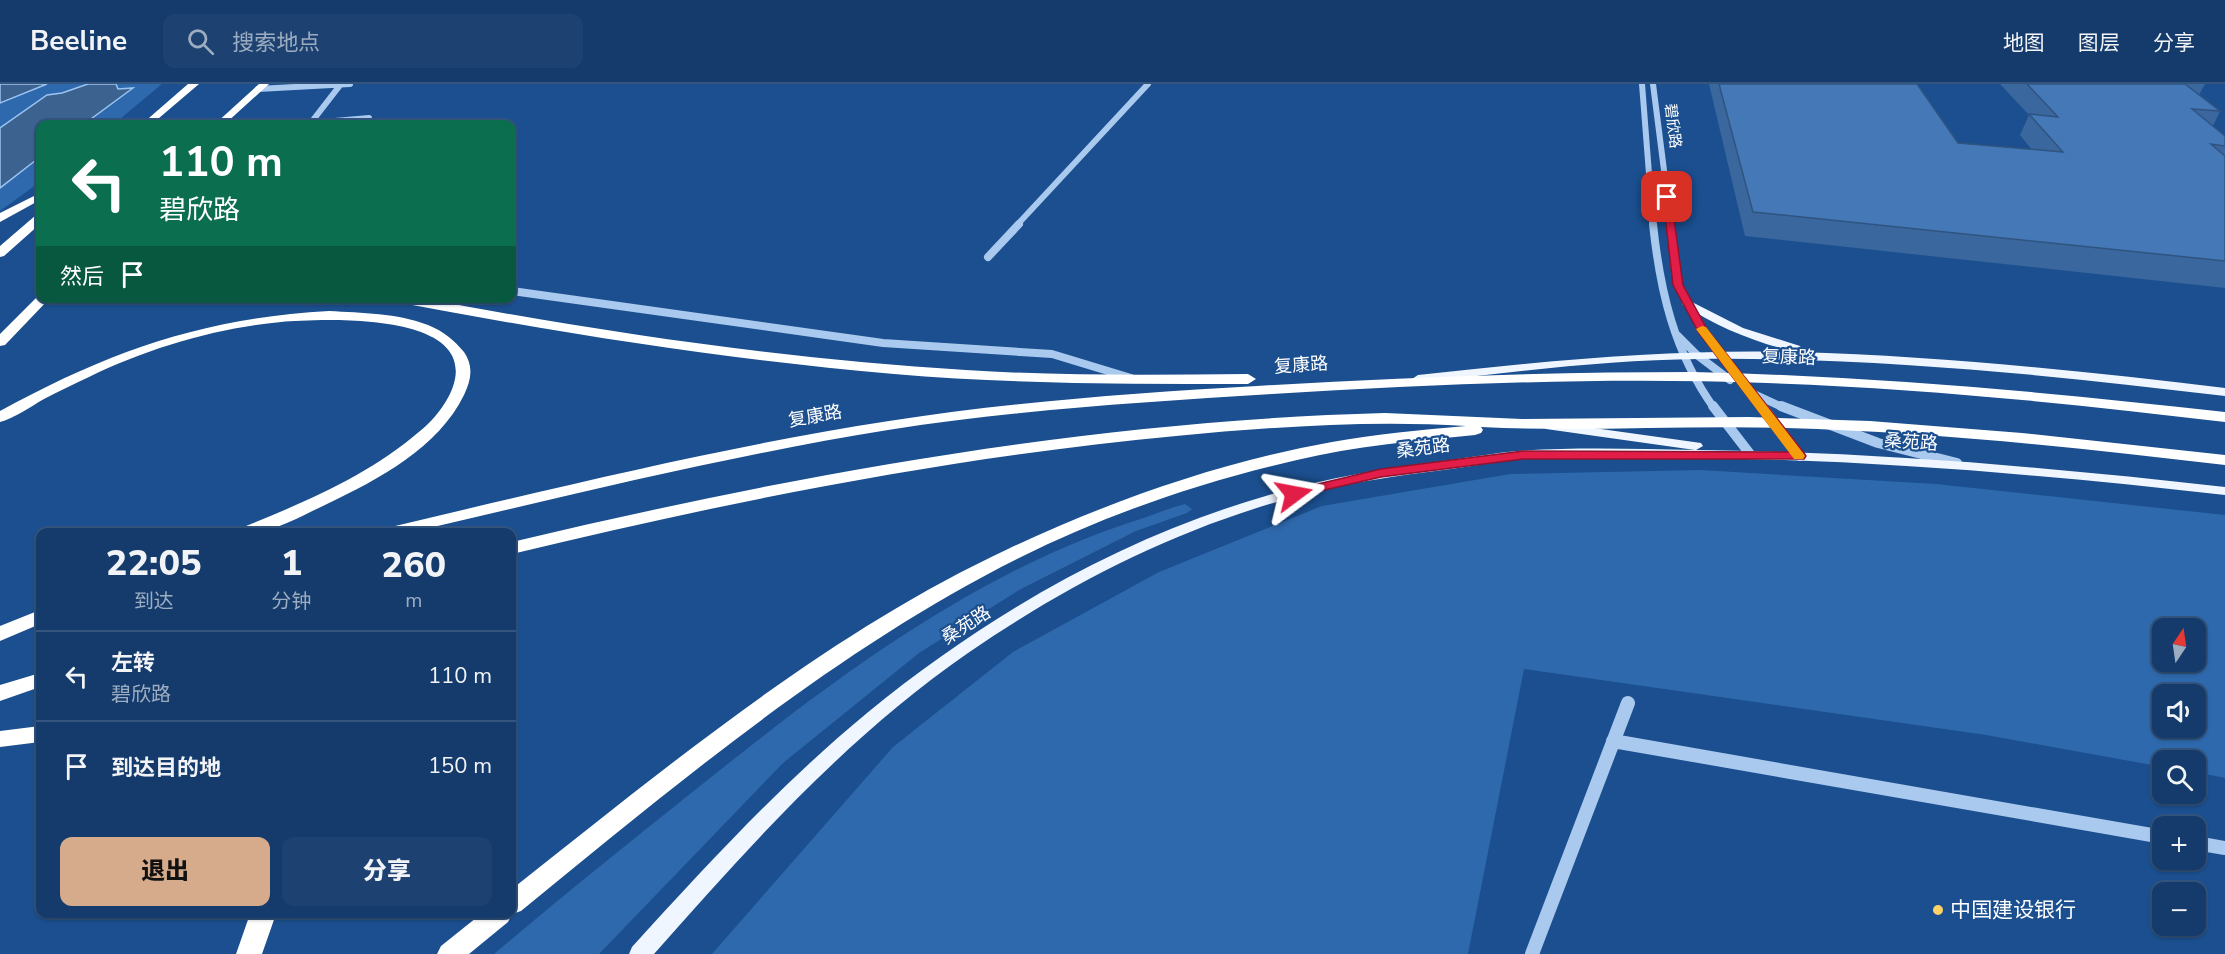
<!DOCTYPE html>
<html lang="zh">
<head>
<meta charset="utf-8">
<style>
	body { margin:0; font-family:"Nunito Sans","Noto Sans SC",sans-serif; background:#1d4271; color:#f1f3f6; height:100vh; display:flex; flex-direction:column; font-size:22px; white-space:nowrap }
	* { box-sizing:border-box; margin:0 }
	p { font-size:20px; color:#9dadc1 }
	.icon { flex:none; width:33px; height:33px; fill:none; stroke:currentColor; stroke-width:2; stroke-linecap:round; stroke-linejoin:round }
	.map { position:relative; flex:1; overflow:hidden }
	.side { position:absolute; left:36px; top:444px; width:480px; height:390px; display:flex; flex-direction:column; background:#143b6b; border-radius:12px; box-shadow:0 2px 4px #0004,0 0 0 2px #33557e }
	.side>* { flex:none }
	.hud { position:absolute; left:36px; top:36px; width:480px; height:183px; border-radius:12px; box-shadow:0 2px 4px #0004,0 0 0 2px #33557e; background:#0b6e4f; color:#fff; overflow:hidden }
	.needle { width:39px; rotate:13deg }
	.buttons { position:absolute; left:2152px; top:534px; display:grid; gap:12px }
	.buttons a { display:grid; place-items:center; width:54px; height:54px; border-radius:12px; background:#143b6b; box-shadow:0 2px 4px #0004,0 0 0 2px #33557e; font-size:30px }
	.pin { position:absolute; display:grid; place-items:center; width:51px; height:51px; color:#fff; margin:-26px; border-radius:12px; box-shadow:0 3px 9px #0006 }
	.me { position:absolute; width:66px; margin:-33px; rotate:77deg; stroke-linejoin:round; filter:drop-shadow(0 0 4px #0008) }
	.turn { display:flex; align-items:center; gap:21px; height:126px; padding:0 24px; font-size:27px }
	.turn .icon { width:78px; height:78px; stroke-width:2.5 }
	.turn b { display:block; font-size:42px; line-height:51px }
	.then { display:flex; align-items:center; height:57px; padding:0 24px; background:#0003; gap:12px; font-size:22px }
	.eta { display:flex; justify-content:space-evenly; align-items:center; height:102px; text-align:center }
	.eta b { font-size:36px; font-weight:800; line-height:42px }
	.primary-button { display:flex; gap:12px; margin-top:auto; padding:12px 24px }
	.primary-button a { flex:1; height:69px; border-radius:12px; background:#d6ab8b; color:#111; font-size:24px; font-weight:800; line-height:69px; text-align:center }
	.primary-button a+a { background:#1d4271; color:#f1f3f6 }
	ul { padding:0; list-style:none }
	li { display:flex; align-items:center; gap:18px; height:90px; padding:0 24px; border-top:2px solid #33557e }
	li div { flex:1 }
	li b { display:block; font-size:22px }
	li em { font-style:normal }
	header { display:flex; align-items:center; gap:36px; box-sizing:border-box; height:84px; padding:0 30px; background:#143b6b; border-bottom:2px solid #33557e }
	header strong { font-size:28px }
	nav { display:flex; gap:33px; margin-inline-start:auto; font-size:21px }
	.search { width:420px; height:54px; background:#1d4271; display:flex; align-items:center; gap:15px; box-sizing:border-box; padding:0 21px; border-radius:12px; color:#9dadc1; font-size:22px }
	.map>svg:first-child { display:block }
</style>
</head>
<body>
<header>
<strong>Beeline</strong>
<div class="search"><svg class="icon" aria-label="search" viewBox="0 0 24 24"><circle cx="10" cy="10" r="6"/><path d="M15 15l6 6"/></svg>搜索地点</div>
<nav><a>地图</a><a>图层</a><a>分享</a></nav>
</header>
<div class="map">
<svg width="2225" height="870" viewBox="0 0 2225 870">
	<rect width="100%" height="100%" fill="#1b4f8f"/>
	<path fill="#2e69ad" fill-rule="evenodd" d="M0,0h162l-48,40h-74v58l-40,29z
		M1700,386l236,14 289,31v263l-29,-6v-12h-33v7l-177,-32 -462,-66 -56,285h-756l181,-207 120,-95 146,-80 163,-66 188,-32zM2163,544h33v34h-33zM2163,610h33v34h-33z
		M1185,420l7,5 -5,4 -51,18 -117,59 -100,63 -136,110 -184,191h-105c66,-56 133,-110 201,-164 131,-105 269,-211 430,-266 21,-6 40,-15 60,-20z"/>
	<path fill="#3c6290" stroke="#9cc4f0" stroke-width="1.5" d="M0,0h47l-47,19z
		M88,0h28l2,5 15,-1 -49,36h-44v33l-40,31v-60l47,-33 15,-2z"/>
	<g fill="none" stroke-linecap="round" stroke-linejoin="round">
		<path stroke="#a9c9ee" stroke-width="6" d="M1642,0l11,141
			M1653,0l18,141
			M258,5l92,-5
			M312,39l57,-5
			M310,40l31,-40
			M1017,141l131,-141"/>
		<path stroke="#a9c9ee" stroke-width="8" d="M1653,140c7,67 21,128 61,184
			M1670,140l8,61 25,45 60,78
			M988,173l31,-33
			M512,207l371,52 169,11 79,24
			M1676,250l21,21 33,25
			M1754,310l30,14"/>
		<path stroke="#a9c9ee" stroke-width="10" d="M1713,322l37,48
			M1762,322l38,50
			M1781,322l97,37 79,20"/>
		<path stroke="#a9c9ee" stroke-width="14" d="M1613,657l550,96
			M2196,759l29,5
			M1532,870l96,-251"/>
		<path fill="#f0f6ff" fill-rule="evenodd" d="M1686,215l57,29 57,18 2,3 -5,3c143,4 286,19 428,36v8c-175,-21 -350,-39 -526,-37 -94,1 -188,13 -281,24l-6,-4 6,-4c126,-14 250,-26 377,-23 -41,-10 -78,-25 -113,-48v-4z
			M1551,338l150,21 2,3 -7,4c177,2 353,17 529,37v8c-176,-20 -353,-35 -530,-37 -58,0 -117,-2 -175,1 -23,2 -46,7 -69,10 -57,7 -115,15 -171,32 -112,32 -216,86 -312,152 -120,83 -218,192 -314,301h-25l3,-7c74,-81 150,-164 235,-234 118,-97 255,-176 402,-218 59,-18 120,-27 181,-35 23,-3 45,-7 67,-9 59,-4 119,-2 178,-1l-149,-21 -2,-3 2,-3z"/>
		<path fill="#fff" fill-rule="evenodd" d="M188,0h11l-47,40h-10z
			M259,0h10l-44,40h-10z
			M40,109v7l-40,22v-9z
			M36,131h4v9l-36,32 -4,1v-11z
			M39,211l1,3h10l-45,47 -5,1v-12z
			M390,214h31c180,34 362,61 545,72 94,6 188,5 282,4l8,5 -8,5c-118,0 -236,0 -354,-10 -167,-14 -333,-41 -498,-72z
			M329,227c33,2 68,2 99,14 15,6 26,15 36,27 10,15 7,28 0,43 -26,53 -85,84 -137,109 -28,13 -58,32 -89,28l3,-4c62,-25 127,-52 179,-97 15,-12 31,-32 35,-52 13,-68 -136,-60 -174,-57 -65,6 -133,26 -192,55 -15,7 -30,14 -45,22 -14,8 -29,19 -44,23v-11c110,-60 203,-93 329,-100z
			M1693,288c178,4 355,20 532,40v10c-152,-18 -304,-34 -458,-39 -165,-6 -330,1 -495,11 -129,8 -257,16 -384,36 -161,26 -318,65 -476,102h-30l3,-4 6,-1c165,-39 330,-80 498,-106 121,-19 245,-28 368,-35 145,-9 290,-14 436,-14z
			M1385,329l137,6 227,-2 121,4 152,12 203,22v10c-146,-17 -292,-33 -439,-37 -102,-3 -204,4 -305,-1l2,3 -2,3 -6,2c-60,6 -120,11 -178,25 -96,22 -190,54 -278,98 -182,91 -341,225 -498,353l-9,3 -4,8 -39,32h-32l4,-8 40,-32h31v-25c156,-123 314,-255 496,-340 102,-48 212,-87 324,-107 44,-8 89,-12 134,-16 -97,-6 -193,1 -290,10 -225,21 -445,65 -664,118v-12c286,-68 577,-121 873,-129z
			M40,526v14l-40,17v-15z
			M40,589v14l-40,14v-16z
			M40,642v16l-40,5v-16z
			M250,830h26l-14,40h-26z"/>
	</g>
	<path fill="#3a679d" d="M1709,0h208l41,59 74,7 -12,-15 9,-20 -29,-31h205l-6,11 21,16 -7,15 12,10v152l-480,-52z"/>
	<path fill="#4478b7" stroke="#305480" stroke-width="1.5" d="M1719,0h198l41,59 105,9 -34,-38 29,3 -31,-33h158l35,27 -28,-2 33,27v10l-14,-2 14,12v105l-472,-49z"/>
	<path fill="#e11d48" stroke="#92132f" stroke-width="1.5" d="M1667,111l4,2 12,88 24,44 97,124 2,3 -2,3h-281l-142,18 -87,20 -5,-1 -2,-2 2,-3 92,-22 142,-18 267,1 -91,-119 -26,-48 -10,-88z"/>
	<path fill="#f59e0b" d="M1702,242l4,1 97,126 2,3 -2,3h-9l-98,-130z"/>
	<circle fill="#ffd166" stroke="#1b4f8f" stroke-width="2" cx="1938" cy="826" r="6"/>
	<g text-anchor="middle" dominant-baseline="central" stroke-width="4.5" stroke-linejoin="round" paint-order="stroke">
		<g font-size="15" fill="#fff" stroke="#1b4f8f">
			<text transform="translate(1673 42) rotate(83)">碧欣路</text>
		</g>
		<g font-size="18" fill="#fff" stroke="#1b4f8f">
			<text transform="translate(1789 273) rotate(2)">复康路</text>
			<text transform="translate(1301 281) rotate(-4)">复康路</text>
			<text transform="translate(815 332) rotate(-10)">复康路</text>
			<text transform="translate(1911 358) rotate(4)">桑苑路</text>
			<text transform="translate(1423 364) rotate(-7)">桑苑路</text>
			<text transform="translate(966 541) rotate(-33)">桑苑路</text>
		</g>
		<g font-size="21" fill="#fff" stroke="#1b4f8f" text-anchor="start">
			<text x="1950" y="826">中国建设银行</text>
		</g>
	</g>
</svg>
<div class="buttons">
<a><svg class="needle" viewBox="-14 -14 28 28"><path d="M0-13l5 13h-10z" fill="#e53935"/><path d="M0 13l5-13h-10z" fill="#9dadc1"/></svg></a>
<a><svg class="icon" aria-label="sound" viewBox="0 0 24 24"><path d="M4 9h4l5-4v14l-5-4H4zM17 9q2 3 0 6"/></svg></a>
<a><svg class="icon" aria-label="search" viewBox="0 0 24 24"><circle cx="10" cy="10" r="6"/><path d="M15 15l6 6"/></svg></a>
<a>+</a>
<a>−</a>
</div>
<div class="pin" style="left:1667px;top:113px;background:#d93025"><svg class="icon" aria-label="arrive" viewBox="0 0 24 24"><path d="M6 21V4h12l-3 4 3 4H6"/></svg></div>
<svg class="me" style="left:1294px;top:410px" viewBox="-20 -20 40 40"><path d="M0-17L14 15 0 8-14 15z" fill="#e11d48" stroke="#fff" stroke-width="4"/></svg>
<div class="hud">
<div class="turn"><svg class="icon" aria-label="left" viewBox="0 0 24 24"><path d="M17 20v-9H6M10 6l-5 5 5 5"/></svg><div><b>110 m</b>碧欣路</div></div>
<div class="then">然后<svg class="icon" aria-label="arrive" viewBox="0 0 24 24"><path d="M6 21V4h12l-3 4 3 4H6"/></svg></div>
</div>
<section class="side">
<div class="eta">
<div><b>22:05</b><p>到达</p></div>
<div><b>1</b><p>分钟</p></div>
<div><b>260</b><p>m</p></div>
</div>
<ul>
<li><svg class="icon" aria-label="left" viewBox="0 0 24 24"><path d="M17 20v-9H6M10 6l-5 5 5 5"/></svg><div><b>左转</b><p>碧欣路</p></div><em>110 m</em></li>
<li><svg class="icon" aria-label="arrive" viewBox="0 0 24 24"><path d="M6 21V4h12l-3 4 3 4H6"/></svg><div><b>到达目的地</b></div><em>150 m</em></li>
</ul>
<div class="primary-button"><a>退出</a><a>分享</a></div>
</section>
</div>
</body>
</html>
